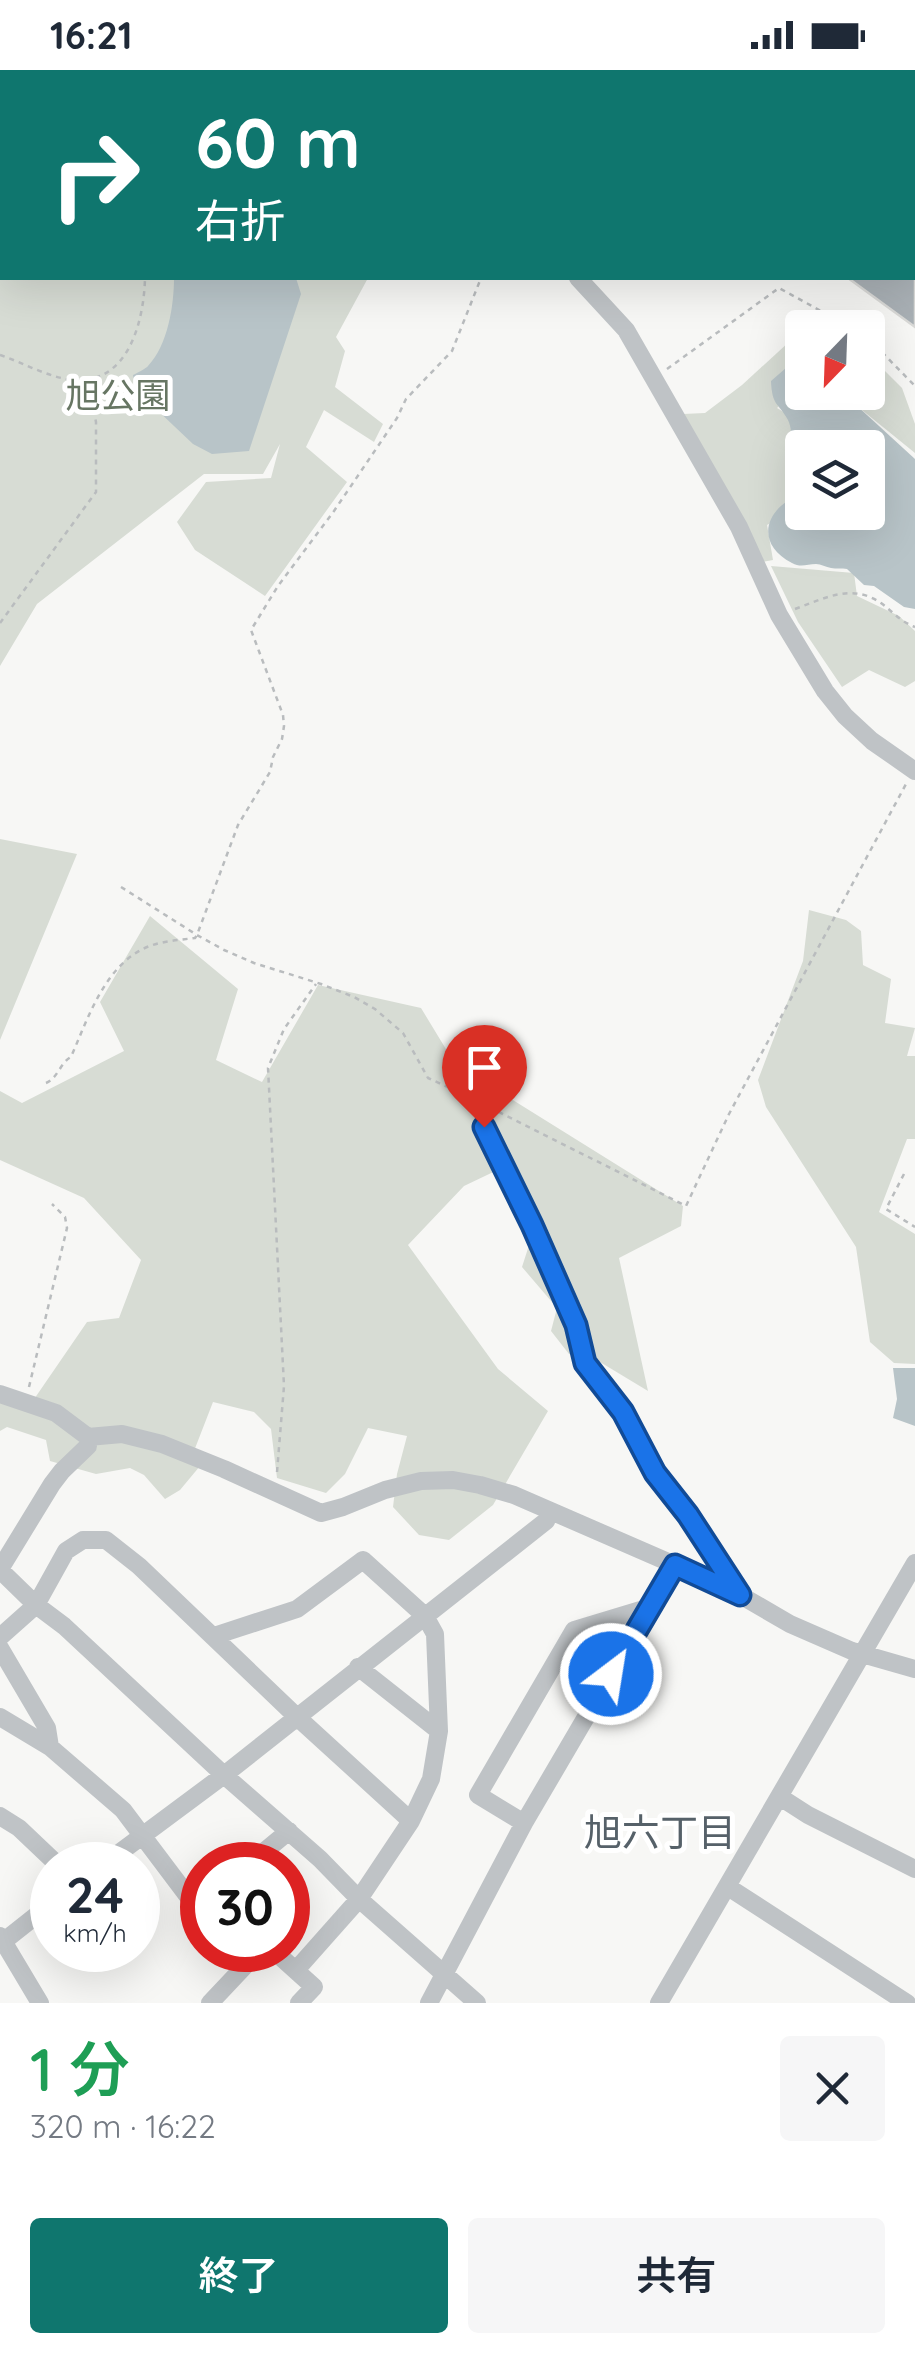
<!DOCTYPE html>
<html lang="ja">
<head>
<meta charset="utf-8">
<style>
	body { margin:0; font-family:Quicksand,"Noto Sans JP",sans-serif; background:#f6f6f7; color:#1f2937; height:100vh; display:flex; flex-direction:column; font-size:38px; white-space:nowrap }
	* { box-sizing:border-box; margin:0 }
	p { font-size:32px; color:#747a83 }
	.icon { flex:none; width:55px; height:55px; fill:none; stroke:currentColor; stroke-width:2; stroke-linecap:round; stroke-linejoin:round }
	.map { position:relative; height:1933px; overflow:hidden }
	.panel { display:flex; flex-direction:column; background:#fff; flex:1 }
	.panel>* { flex:none }
	.banner { position:absolute; left:0px; top:0px; width:915px; height:210px; box-shadow:0 10px 40px #0002; background:#0f766e; color:#fff; overflow:hidden }
	.needle { width:65px; rotate:203deg }
	.controls { position:absolute; left:785px; top:240px; display:grid; gap:20px }
	.controls a { display:grid; place-items:center; width:100px; height:100px; border-radius:10px; background:#fff; box-shadow:0 10px 40px #0002; font-size:50px }
	.speed { position:absolute; left:30px; top:1772px; display:flex; gap:20px; font-size:50px; font-weight:700; text-align:center }
	.speed>* { display:grid; place-content:center; width:130px; height:130px; border-radius:50%; background:#fff; box-shadow:0 10px 40px #0002; line-height:1 }
	.speed small { font-size:25px; font-weight:400 }
	.speed .limit { border:15px solid #d22; background:#fff; color:#111 }
	.pin { position:absolute; display:grid; place-items:center; width:85px; height:85px; color:#fff; margin:-102px -42px; border-radius:50% 50% 50% 0; rotate:-45deg; box-shadow:0 0 10px #0007 }
	.pin .icon { rotate:45deg }
	.me { position:absolute; width:110px; margin:-55px; rotate:31deg; stroke-linejoin:round; filter:drop-shadow(0 0 8px #0008) }
	.turn { display:flex; align-items:center; gap:35px; height:210px; padding:0 30px; font-size:45px }
	.turn .icon { width:130px; height:130px; stroke-width:2.5 }
	.turn b { display:block; font-size:70px; line-height:85px }
	.round { display:grid; place-items:center; flex:none; width:105px; height:105px; border-radius:10px; background:#f6f6f7 }
	.summary { display:flex; align-items:center; justify-content:space-between; height:170px; padding:0 30px }
	h1 { font-size:60px; font-weight:600; line-height:75px; color:#1e9e55 }
	.cta { display:flex; gap:20px; margin-top:auto; padding:20px 30px }
	.cta a { flex:1; height:115px; border-radius:10px; background:#0f766e; color:#fff; font-size:40px; font-weight:600; line-height:115px; text-align:center }
	.cta a+a { background:#f6f6f7; color:#1f2937 }
	.status { display:flex; justify-content:space-between; align-items:center; height:70px; padding:0 50px; background:#fff; direction:ltr }
	.status svg { height:28px; fill:currentColor }
	.map>svg:first-child { display:block }
</style>
</head>
<body>
<div class="status"><b>16:21</b><svg viewBox="0 0 49 12"><path d="M0 12V9h3v3zM5 12V6h3v6zM10 12V3h3v9zM15 12V0h3v12zM26 1h20v11H26zM47 4h2v5h-2z"/></svg></div>
<div class="map">
<svg width="915" height="1933" viewBox="0 0 915 1933">
	<rect width="100%" height="100%" fill="#f7f7f5"/>
	<path fill="#d7dcd4" d="M0,0h481v2h-479v206h366l-32,59 9,14 -10,36 48,37 -9,18 -50,-32 -18,37 41,35 -82,114 -70,-46 -18,-28 29,-40 65,-4 9,-34 -17,30h-59l-167,130 -37,62z
		M802,260v53l-25,25 38,23 -13,17v57l-35,20 6,35 -11,2 -79,-148 22,-1 37,-28z
		M868,284l34,34 13,36v29l-74,-60 27,-1z
		M771,496l83,7 3,23 42,20 16,15v50l-10,6 -36,-17 -27,17 -44,-65z
		M0,769l77,15 -77,186z
		M809,840l37,10 15,11 2,34 28,14 -6,44 30,5 -8,28h8v83h-8l-28,73 36,22v130l-21,-1 -24,-21 -14,-95 -90,-140 -8,-27 45,-119z
		M150,846l88,73 -22,71 46,22 56,-97 103,23 34,56 228,142 -2,20 -62,32 29,133 -53,-32 -26,-5 -18,-23 6,-23 -35,-41 17,-53 -31,-49 -44,21 -56,59 90,124 50,42 -55,94 -44,35 -30,-5 -26,-28 4,-33 10,-38 -39,-8 -23,46 -19,19 -49,-15 -6,-49 -17,-17 -41,-10 -19,49 6,15 -20,24 -15,9 -21,-24 -14,-7 -34,6 -46,-13 -4,-21 -39,-13 -7,4v-31l28,8 59,-86 32,-4 22,-58 -57,-62 -84,-38v-69l22,12 102,-52 -24,-49z"/>
	<path fill="#b8c4c8" d="M174,208h122l5,16 -52,157 -37,3 -19,-10 -57,-54 -3,-15c2,-1 14,-7 15,-9 20,-21 26,-61 26,-88z
		M802,284v38l41,1 72,66v150l-11,-2 -30,-21 -10,-1 -17,-16c-5,-1 -11,0 -16,-1 -5,-1 -10,-4 -15,-4 -9,0 -15,4 -24,-1 -39,-20 -26,-57 10,-69v18h66v-64h-66v2c-17,-10 -7,-15 -14,-30 -10,-18 -16,-14 -17,-39z
		M893,1298h22v58l-22,-8 4,-19z"/>
	<path fill="#a9b0b5" stroke="#d9d9d7" stroke-width="2.5" d="M912,194l3,2v61l-67,-49h64z"/>
	<g fill="none" stroke-linecap="round" stroke-linejoin="round">
		<g stroke="#b2b7ba" stroke-width="26">
			<path id="major" d="M756,0l14,2
				M912,18h3"/>
		</g>
		<path stroke="#b9bcbe" stroke-width="2.5" stroke-dasharray="5 5" stroke-linecap="butt" d="M661,0l3,2
			M163,2l2,-2
			M2,55v23
			M0,142l2,2
			M912,168l3,1
			M868,268l47,48
			M0,285c24,8 49,23 74,25 55,4 70,-60 71,-102
			M667,299l112,-81 73,40
			M795,539c30,-11 57,-26 86,-6 12,9 20,19 34,24
			M0,553l96,-131v-70l-9,-43
			M121,817l76,48 27,15 30,13 67,21 33,13 21,12 28,24 25,45 37,17 221,111 43,-92 177,-330
			M46,1013c12,-5 14,-20 25,-26 17,-39 34,-92 76,-110 15,-6 32,-7 48,-9l2,-3 41,-110 32,-53 3,-15 9,-18 2,-13 -1,-11 -32,-85 27,-44 56,-75 63,-93 9,-19 46,-48 29,-73
			M904,1104l-18,35 29,18
			M29,1317l38,-159 -2,-11 -13,-13
			M277,1402l7,-86 -16,-318 16,-39 32,-45"/>
		<path stroke="#bfc3c6" stroke-width="18" d="M623,2l1,-2
			M578,208l48,52 113,197 40,88 46,76 20,25 27,25 43,30
			M484,1057l48,98 44,100 9,38 38,49 32,61 33,42 52,80
			M0,1324l56,19 32,24 34,-3 40,10 62,25 97,44 22,-6 42,-17 36,-9 32,-1 27,5 34,10 161,70 65,30 50,29 62,27 63,18
			M0,1499l52,-85 10,-13 26,-25v-9
			M0,1500l36,35 28,21 160,149 96,84 39,40 118,104
			M214,1566l83,-27 66,-49 62,56 10,18 4,97 -8,48 -20,42 -52,78 -63,71
			M0,1567l36,-32 30,-54 17,-11h23l33,26 158,151 114,104
			M0,1578l47,80 3,19
			M358,1597l81,64
			M0,1647l50,30 73,63 73,97 6,-5
			M780,1727l28,18 107,54
			M0,1746l19,12 39,37
			M524,1753l-46,-28 96,-165 76,-23
			M103,1795l121,-90 322,-254 4,-9
			M248,1795l41,-34
			M728,1817l179,116
			M0,1866l40,67
			M4,1871l48,-38
			M273,1880l41,37 -15,16
			M210,1933l50,-53
			M429,1933l95,-180 151,-258
			M659,1933l256,-440"/>
		<use href="#major" stroke="#fff" stroke-width="22"/>
	</g>
	<g fill="none" stroke-linecap="round" stroke-linejoin="round">
		<g stroke="#114b97" stroke-width="25">
			<path id="route" d="M484,1057l48,98 44,100 9,38 38,49 32,61 33,42 52,80 -65,-30 -64,109"/>
		</g>
		<use href="#route" stroke="#1a73e8" stroke-width="18"/>
	</g>
	<g text-anchor="middle" dominant-baseline="central" stroke-width="10" stroke-linejoin="round" paint-order="stroke">
		<g font-size="35" fill="#677663" stroke="#fff">
			<text x="118" y="325">旭公園</text>
		</g>
		<g font-size="38" fill="#566169" stroke="#fff">
			<text x="660" y="1762">旭六丁目</text>
		</g>
	</g>
</svg>
<div class="controls">
<a><svg class="needle" viewBox="-14 -14 28 28"><path d="M0-13l5 13h-10z" fill="#e53935"/><path d="M0 13l5-13h-10z" fill="#747a83"/></svg></a>
<a><svg class="icon" aria-label="layers" viewBox="0 0 24 24"><path d="M12 4l9 5-9 5-9-5zM3 14l9 5 9-5"/></svg></a>
</div>
<div class="speed"><div>24<small>km/h</small></div><div class="limit">30</div></div>
<div class="pin" style="left:484px;top:1057px;background:#d93025"><svg class="icon" aria-label="arrive" viewBox="0 0 24 24"><path d="M6 21V4h12l-3 4 3 4H6"/></svg></div>
<svg class="me" style="left:611px;top:1604px" viewBox="-20 -20 40 40"><circle r="17" fill="#1a73e8" stroke="#fff" stroke-width="3"/><path d="M0-11L8 9 0 5-8 9z" fill="#fff"/></svg>
<div class="banner">
<div class="turn"><svg class="icon" aria-label="right" viewBox="0 0 24 24"><path d="M7 20v-9h11M14 6l5 5-5 5"/></svg><div><b>60 m</b>右折</div></div>
</div>
</div>
<section class="panel">
<div class="summary"><div><h1>1 分</h1><p>320 m · 16:22</p></div><a class="round"><svg class="icon" aria-label="close" viewBox="0 0 24 24"><path d="M6 6l12 12M18 6L6 18"/></svg></a></div>
<div class="cta"><a>終了</a><a>共有</a></div>
</section>
</body>
</html>
